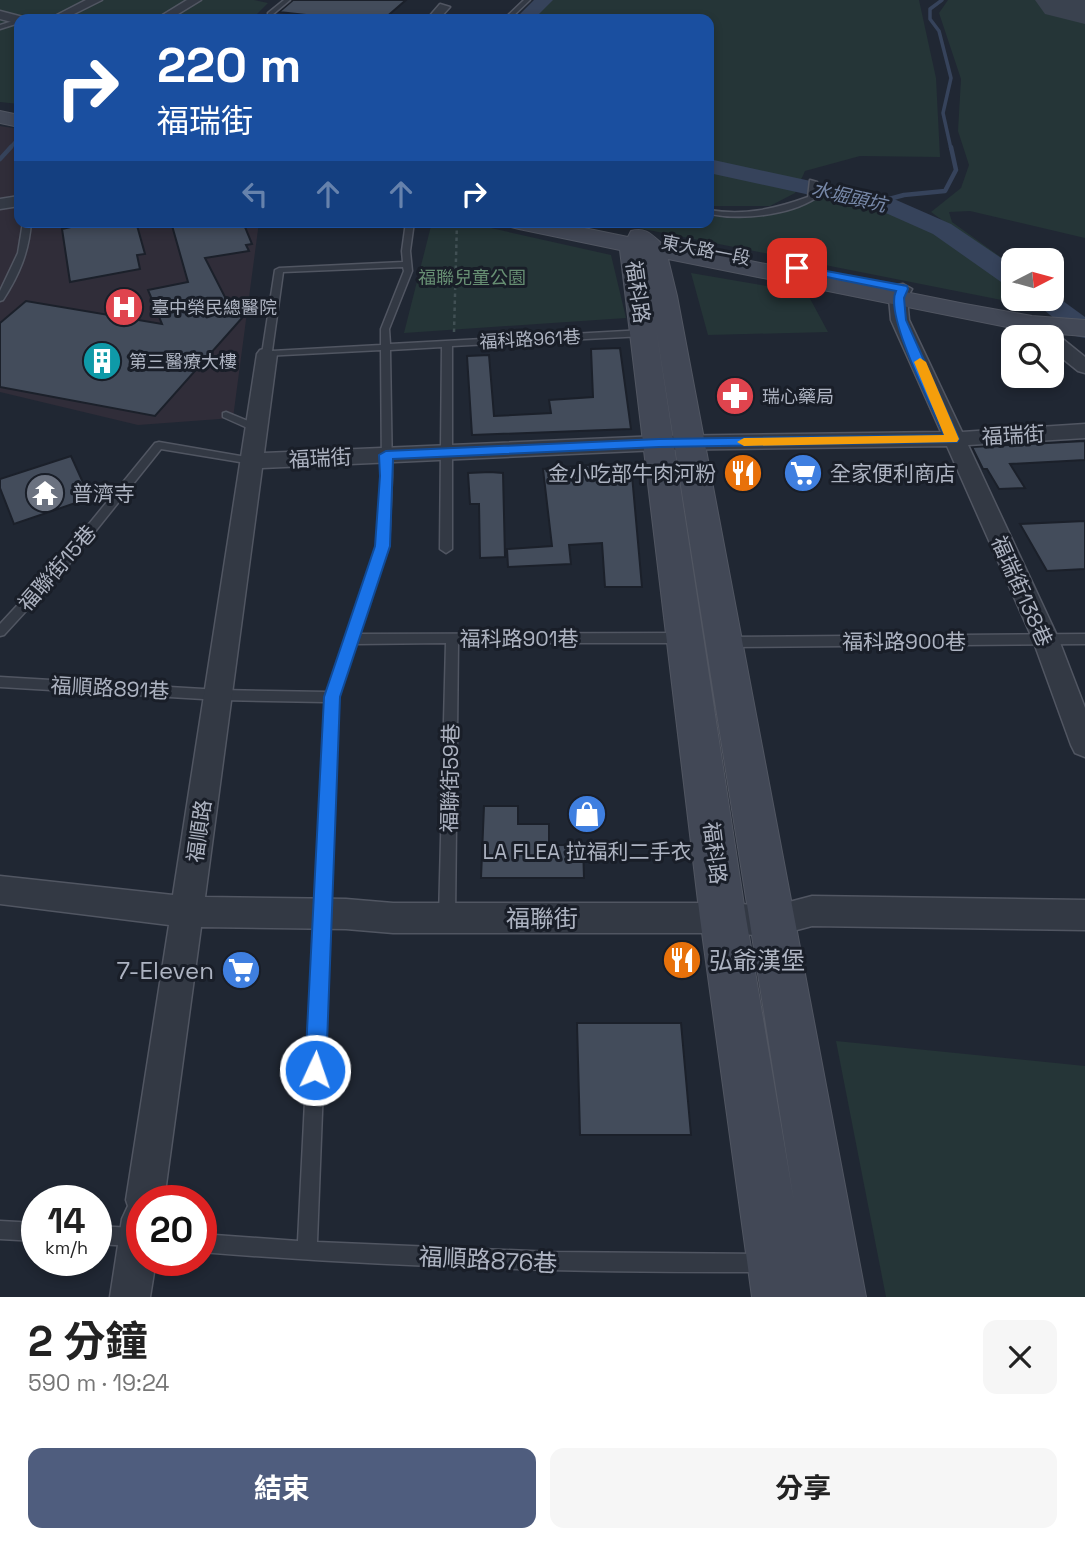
<!DOCTYPE html>
<html lang="zh-TW">
<head>
<meta charset="utf-8">
<style>
	body { margin:0; font-family:"Space Grotesk","Noto Sans TC",sans-serif; background:#f6f6f6; color:#222; height:100vh; display:flex; flex-direction:column; font-size:26px; white-space:nowrap }
	* { box-sizing:border-box; margin:0 }
	p { font-size:23px; color:#767676 }
	.icon { flex:none; width:38px; height:38px; fill:none; stroke:currentColor; stroke-width:2; stroke-linecap:round; stroke-linejoin:round }
	.map { position:relative; height:1297px; overflow:hidden }
	.side { display:flex; flex-direction:column; background:#fff; flex:1 }
	.side>* { flex:none }
	.banner { position:absolute; left:14px; top:14px; width:700px; height:214px; border-radius:14px; box-shadow:0 4px 10px #0003; background:#1a4fa0; color:#fff; overflow:hidden }
	.needle { width:46px; rotate:84deg }
	.fabs { position:absolute; left:1001px; top:248px; display:grid; gap:14px }
	.fabs a { display:grid; place-items:center; width:63px; height:63px; border-radius:14px; background:#fff; box-shadow:0 4px 10px #0003; font-size:35px }
	.speed { position:absolute; left:21px; top:1185px; display:flex; gap:14px; font-size:35px; font-weight:700; text-align:center }
	.speed>* { display:grid; place-content:center; width:91px; height:91px; border-radius:50%; background:#fff; box-shadow:0 4px 10px #0003; line-height:1 }
	.speed small { font-size:18px; font-weight:400 }
	.speed .limit { border:10px solid #d22; background:#fff; color:#111 }
	.pin { position:absolute; display:grid; place-items:center; width:60px; height:60px; color:#fff; margin:-30px; border-radius:14px; box-shadow:0 4px 10px #0006 }
	.me { position:absolute; width:77px; margin:-38px; rotate:3deg; stroke-linejoin:round; filter:drop-shadow(0 0 5px #0008) }
	.turn { display:flex; align-items:center; gap:24px; height:147px; padding:0 28px; font-size:32px }
	.turn .icon { width:91px; height:91px; stroke-width:2.5 }
	.turn b { display:block; font-size:49px; line-height:60px }
	.lanes { display:flex; align-items:center; height:66px; padding:0 28px; background:#0003; justify-content:center; gap:35px; direction:ltr }
	.lanes .off { opacity:.35 }
	.round { display:grid; place-items:center; flex:none; width:74px; height:74px; border-radius:14px; background:#f6f6f6 }
	.head { display:flex; align-items:center; justify-content:space-between; height:119px; padding:0 28px }
	h1 { font-size:42px; font-weight:700; line-height:52px }
	.primary-button { display:flex; gap:14px; margin-top:auto; padding:14px 28px }
	.primary-button a { flex:1; height:80px; border-radius:14px; background:#4f5d7e; color:#fff; font-size:28px; font-weight:700; line-height:80px; text-align:center }
	.primary-button a+a { background:#f6f6f6; color:#222 }
	.map>svg:first-child { display:block }
</style>
</head>
<body>
<div class="map">
<svg width="1085" height="1297" viewBox="0 0 1085 1297">
	<rect width="100%" height="100%" fill="#202733"/>
	<path fill="#302d39" d="M0,126l19,3v93h240l-26,196 -95,7 -138,-33z"/>
	<path fill="#253537" d="M0,0h254l14,3 -16,16h-233v85l-19,-2z
		M537,0h382l17,78 4,79 -80,-1 -55,15 -10,22 -25,13h-61v-187h-190z
		M948,0h137v238l-115,-27 -21,1 3,10 61,44v6l-82,-60 30,-24 8,-23 -11,-34 3,-52 -22,-66z
		M827,195l30,5 77,30 79,55v14h21l13,10 -439,-87h101v-6c45,5 76,-5 118,-21z
		M432,222h32l147,33 15,63 -222,15z
		M691,273l116,20 21,39 -120,3z
		M836,1041l249,25v231h-199z"/>
	<g fill="none" stroke-linecap="round" stroke-linejoin="round">
		<path stroke="#36435b" stroke-width="3.5" d="M942,0l-12,9v10l9,12 12,47 -8,35 8,36
			M9,149l10,-11"/>
		<path stroke="#36435b" stroke-width="4.5" d="M0,159l11,-12
			M878,202l26,-7 41,-4 11,-21 -5,-23"/>
		<path fill="#36435b" fill-rule="evenodd" d="M534,0h19l-19,19h-19z
			M709,159l185,40 57,25 62,42v20l-9,-2 -71,-50 -54,-24 -170,-37z
			M1052,293l33,24v21l-10,-2 -44,-37h21z"/>
		<path fill="#3a424f" fill-rule="evenodd" d="M1035,0h50v24l-40,-10z"/>
	</g>
	<path fill="#434c5b" stroke="#1b202a" stroke-width="2" d="M293,0h113l-22,19h-42l-63,-7z
		M70,222h66l9,32 -8,1 3,14 -70,13 -8,-53 9,-2z
		M171,222h72l9,22 -6,1 3,6 -44,7 25,49 12,11 -87,98 -155,-29v-64l26,-22 136,23 -14,-34 40,-8z
		M620,348l11,81 -159,6 -5,-79 22,-1 5,61 57,-3 -2,-13 44,-3 -2,-48z
		M1085,441v19l-75,4 15,24 -26,1 -12,-20h-4l-11,-22z
		M71,456l19,42 -76,26 -14,-36v-9z
		M598,464h33l11,123h-37l-3,-44 -33,2 2,19 -63,3 -1,-18 45,-3 -9,-77z
		M490,472l13,1 2,84 -25,1 -1,-54h-9l-2,-31z
		M1085,521v48l-38,2 -27,-47z
		M484,806h34v18h31v21h34l1,33h-103z
		M577,1023h104l10,112h-111z"/>
	<g fill="none" stroke-linecap="round" stroke-linejoin="round">
		<g stroke="#515662" stroke-width="3">
			<path id="lane" d="M284,0h6l-18,15h-4v-2z
				M524,0h6l-20,19h-6z
				M19,19v4l-19,6v-4z
				M810,180l7,2 -1,16c-28,18 -75,22 -107,16v-4c35,6 66,-1 99,-13z
				M23,222h8c-2,30 -12,53 -28,78l-3,1v-10l18,-38z
				M406,222h8l-4,29 2,20 -23,58 1,15 254,-14 4,3 -4,3 -192,10v203l-6,4 -6,-4 2,-202 -52,3 2,126 -3,70 -30,88 323,-1 6,5 -6,5h-224l-3,275 -3,5 -5,2 -5,-2 -3,-5 7,-275 -90,1 -18,53 -21,545 236,10 211,2 7,2 2,7 -2,7 -7,2c-188,1 -376,-5 -563,-20v-18l97,7 27,-539 -105,-2 -220,-13v-10l220,13 107,2 50,-146 5,-70 -1,-126 -117,6 -2,-2 13,-84 4,-2 124,-6 -1,-11zM403,267l1,4 -23,58v16l-109,6 11,-79z
				M226,412l34,14 1,2 -1,2h-8l-29,-13v-4z
				M159,442l93,16 5,3 -5,3 -91,-15 -91,114 -66,72 -4,1v-12l62,-67 93,-114z
				M1085,634v10l-358,3 -6,-5 6,-5z
				M0,1221l37,2v18l-37,-2z
				M96,1226l38,2 7,2v14l-7,2 -38,-2z"/>
		</g>
		<g stroke="#515662" stroke-width="3">
			<path id="street" d="M86,0h16l-38,19h-15z
				M187,0h14l-31,19h-14z
				M440,4l10,3 -11,12h-12z
				M0,11l23,6 2,2h-6v5l-19,-5z
				M19,196v10l-19,3v-10z
				M903,284l9,5 -5,9 2,22 53,112 123,-8v14l-117,7 91,195 26,68v49l-10,-4 -4,-8 -38,-105 -86,-194 -288,4 -397,18 -57,429 141,2 47,4h330l51,3 38,-10 273,4v30l-273,-4 -38,10 -51,-3h-330l-47,-4 -145,-2 -37,273h-22v60h14l-6,37h-40l12,-78 6,-13 -2,-6 43,-275 -169,-21v-28l173,19 84,-541 3,-4 7,-2 10,6 -13,99 395,-17 282,-4 -50,-112 -2,-22 8,-13z
				M1052,334l7,2 26,21v16l-7,-2 -26,-21v-12h-8z"/>
		</g>
		<g stroke="#515662" stroke-width="2">
			<path id="secondary" d="M0,111l19,4v12l-19,-4z
				M507,222h48l73,15 3,-6c14,-4 20,3 30,12l304,61 67,12 53,4v16l-53,-4 -364,-73 9,37 189,1001h-114l-52,-379 -80,-668 -101,-21 -8,-2zM651,295v1l143,906 -48,-284z"/>
		</g>
		<path stroke="#415054" stroke-width="2" stroke-dasharray="2.5 2.5" stroke-linecap="butt" d="M290,15l36,4"/>
		<path stroke="#415054" stroke-width="2.5" stroke-dasharray="3.5 3.5" stroke-linecap="butt" d="M454,332l3,-110"/>
		<use href="#lane" fill="#333944" fill-rule="evenodd"/>
		<use href="#street" fill="#333944" fill-rule="evenodd"/>
		<use href="#secondary" fill="#424856" fill-rule="evenodd"/>
	</g>
	<path fill="#1a73e8" stroke="#114b97" stroke-width="2" d="M794,265l113,21 1,3 -4,9 2,22 53,119 -2,3 -298,5 -266,12 -3,87 -50,151 -14,373 -3,8 -8,3 -7,-3 -3,-8 19,-373 51,-151 5,-70 -1,-21 7,-4 273,-12 285,-4c-12,-28 -60,-120 -48,-144l-99,-20 -5,-3z"/>
	<path fill="#f59e0b" d="M920,358l6,4 33,77 -2,3 -213,4 -7,-4 7,-4 200,-3 -30,-73z"/>
	<defs>
		<g id="hospital-disc" transform="scale(2.0125)"><circle r="9.5" fill="#e0444e" stroke="#191e28"/><path d="M-5-5h3v3.5h4V-5h3V5h-3V1.5h-4V5h-3Z" fill="#fff"/></g>
		<g id="building-disc" transform="scale(2.0125)"><circle r="9.5" fill="#0f9aa8" stroke="#191e28"/><path d="M-4-6H4V6H1V3H-1V6H-4ZM-2.5-4.3h1.7v1.8h-1.7ZM.8-4.3h1.7v1.8H.8ZM-2.5-1h1.7V.8h-1.7ZM.8-1h1.7V.8H.8Z" fill="#fff"/></g>
		<g id="pharmacy-disc" transform="scale(2.0125)"><circle r="9.5" fill="#e0444e" stroke="#191e28"/><path d="M-2-6h4v4h4v4h-4v4h-4v-4h-4v-4h4Z" fill="#fff"/></g>
		<g id="restaurant-disc" transform="scale(2.0125)"><circle r="9.5" fill="#e8710a" stroke="#191e28"/><path d="M-5-6h1v4h1v-4h1v4h1v-4h1v5L-1.5 .5V6h-2V.5L-5-1ZM5-6V6H3V1.5H1.5Q1.5-4 5-6Z" fill="#fff"/></g>
		<g id="supermarket-disc" transform="scale(2.0125)"><circle r="9.5" fill="#3f7fe0" stroke="#191e28"/><path d="M-6-5.5h2.5l.6 2H6L4.5 2H-2.5L-4.4-4H-6ZM-1.5 3.2a1.3 1.3 0 1 0 .1 0ZM3 3.2a1.3 1.3 0 1 0 .1 0Z" fill="#fff"/></g>
		<g id="temple-disc" transform="scale(2.0125)"><circle r="9.5" fill="#6b7280" stroke="#191e28"/><path d="M0-6L5-2H3V0L6.5 2.5H4V6H1.5V3h-3V6H-4V2.5H-6.5L-3 0V-2H-5Z" fill="#fff"/></g>
		<g id="shop-disc" transform="scale(2.0125)"><circle r="9.5" fill="#3f7fe0" stroke="#191e28"/><path d="M-5-2.5h2.3a2.7 3.5 0 0 1 5.4 0H5L5.5 6h-11ZM-1.5-2.5h3a1.5 2.3 0 0 0-3 0Z" fill="#fff"/></g>
	</defs>
	<g fill-rule="evenodd">
		<use href="#hospital-disc" x="124" y="307"/>
		<use href="#building-disc" x="102" y="361"/>
		<use href="#pharmacy-disc" x="735" y="396"/>
		<use href="#restaurant-disc" x="743" y="473"/>
		<use href="#supermarket-disc" x="803" y="473"/>
		<use href="#temple-disc" x="45" y="493"/>
		<use href="#shop-disc" x="587" y="814"/>
		<use href="#restaurant-disc" x="682" y="960"/>
		<use href="#supermarket-disc" x="241" y="970"/>
	</g>
	<g text-anchor="middle" dominant-baseline="central" stroke-width="6" stroke-linejoin="round" paint-order="stroke">
		<g font-size="18" fill="#adb3c1" stroke="#191e28">
			<text transform="translate(706 250) rotate(11)">東大路一段</text>
			<text transform="translate(530 339) rotate(-3)">福科路961巷</text>
		</g>
		<g font-size="18" fill="#678f73" stroke="#191e28">
			<text x="472" y="277">福聯兒童公園</text>
		</g>
		<g font-size="18" fill="#adb3c1" stroke="#191e28" text-anchor="start">
			<text x="151" y="307">臺中榮民總醫院</text>
			<text x="129" y="361">第三醫療大樓</text>
			<text x="762" y="396">瑞心藥局</text>
		</g>
		<g font-size="19" font-style="italic" fill="#7788a8" stroke="#191e28">
			<text transform="translate(849 197) rotate(13)">水堀頭坑</text>
		</g>
		<g font-size="21" fill="#adb3c1" stroke="#191e28">
			<text transform="translate(638 292) rotate(82)">福科路</text>
			<text transform="translate(1013 435) rotate(-3)">福瑞街</text>
			<text transform="translate(320 458) rotate(-3)">福瑞街</text>
			<text transform="translate(57 568) rotate(-49)">福聯街15巷</text>
			<text transform="translate(1022 591) rotate(66)">福瑞街138巷</text>
			<text x="519" y="638">福科路901巷</text>
			<text x="904" y="641">福科路900巷</text>
			<text transform="translate(110 688) rotate(3)">福順路891巷</text>
			<text transform="translate(450 778) rotate(-89)">福聯街59巷</text>
			<text transform="translate(199 831) rotate(-82)">福順路</text>
			<text transform="translate(715 853) rotate(83)">福科路</text>
		</g>
		<g font-size="21" fill="#adb3c1" stroke="#191e28" text-anchor="start">
			<text x="716" y="473" text-anchor="end">金小吃部牛肉河粉</text>
			<text x="830" y="473">全家便利商店</text>
			<text x="72" y="493">普濟寺</text>
			<text x="587" y="851" text-anchor="middle">LA FLEA 拉福利二手衣</text>
		</g>
		<g font-size="24" fill="#adb3c1" stroke="#191e28">
			<text x="542" y="918">福聯街</text>
			<text transform="translate(488 1260) rotate(3)">福順路876巷</text>
		</g>
		<g font-size="24" fill="#adb3c1" stroke="#191e28" text-anchor="start">
			<text x="709" y="960">弘爺漢堡</text>
			<text x="214" y="970" text-anchor="end">7-Eleven</text>
		</g>
	</g>
</svg>
<div class="fabs">
<a><svg class="needle" viewBox="-14 -14 28 28"><path d="M0-13l5 13h-10z" fill="#e53935"/><path d="M0 13l5-13h-10z" fill="#767676"/></svg></a>
<a><svg class="icon" aria-label="search" viewBox="0 0 24 24"><circle cx="10" cy="10" r="6"/><path d="M15 15l6 6"/></svg></a>
</div>
<div class="speed"><div>14<small>km/h</small></div><div class="limit">20</div></div>
<div class="pin" style="left:797px;top:268px;background:#d93025"><svg class="icon" aria-label="arrive" viewBox="0 0 24 24"><path d="M6 21V4h12l-3 4 3 4H6"/></svg></div>
<svg class="me" style="left:315px;top:1070px" viewBox="-20 -20 40 40"><circle r="17" fill="#1a73e8" stroke="#fff" stroke-width="3"/><path d="M0-11L8 9 0 5-8 9z" fill="#fff"/></svg>
<div class="banner">
<div class="turn"><svg class="icon" aria-label="right" viewBox="0 0 24 24"><path d="M7 20v-9h11M14 6l5 5-5 5"/></svg><div><b>220 m</b>福瑞街</div></div>
<div class="lanes"><svg class="icon off" aria-label="left" viewBox="0 0 24 24"><path d="M17 20v-9H6M10 6l-5 5 5 5"/></svg><svg class="icon off" aria-label="ahead" viewBox="0 0 24 24"><path d="M12 20V5M6 11l6-6 6 6"/></svg><svg class="icon off" aria-label="ahead" viewBox="0 0 24 24"><path d="M12 20V5M6 11l6-6 6 6"/></svg><svg class="icon" aria-label="right" viewBox="0 0 24 24"><path d="M7 20v-9h11M14 6l5 5-5 5"/></svg></div>
</div>
</div>
<section class="side">
<div class="head"><div><h1>2 分鐘</h1><p>590 m · 19:24</p></div><a class="round"><svg class="icon" aria-label="close" viewBox="0 0 24 24"><path d="M6 6l12 12M18 6L6 18"/></svg></a></div>
<div class="primary-button"><a>結束</a><a>分享</a></div>
</section>
</body>
</html>
